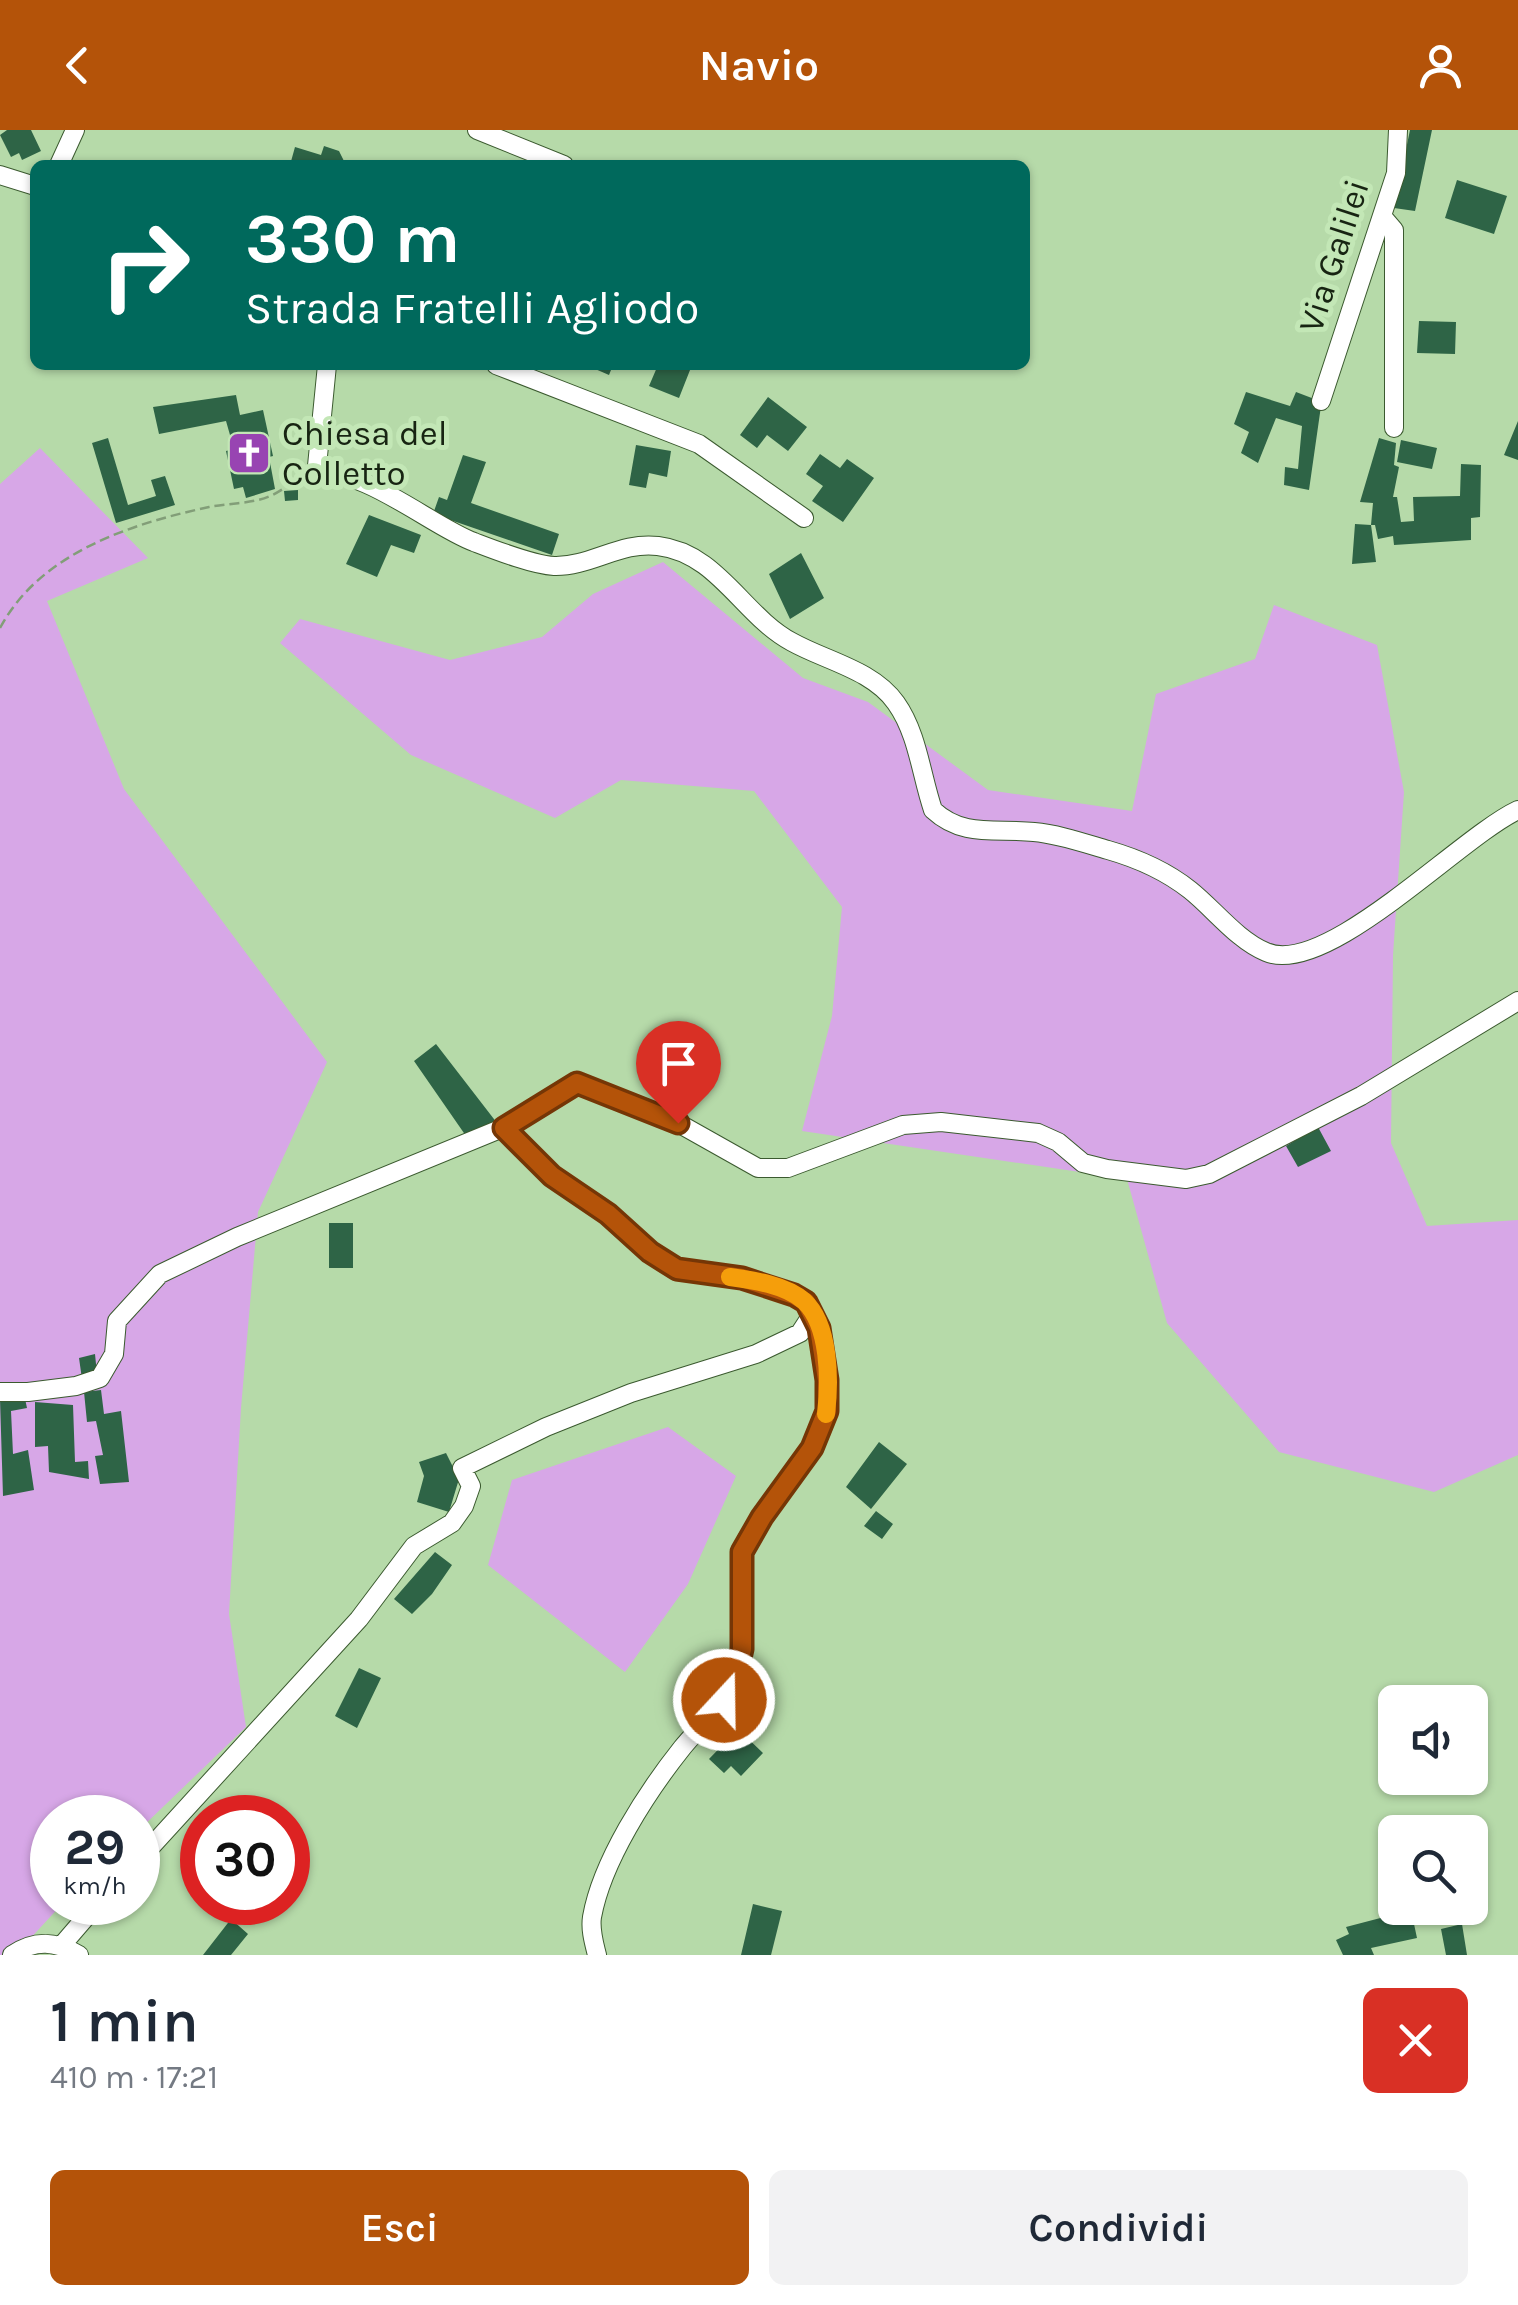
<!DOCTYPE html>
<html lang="it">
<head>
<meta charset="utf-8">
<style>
	body { margin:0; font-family:Karla,sans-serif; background:#f2f2f3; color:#1f2937; height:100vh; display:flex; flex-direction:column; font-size:38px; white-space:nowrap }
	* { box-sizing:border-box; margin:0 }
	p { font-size:32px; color:#747a83 }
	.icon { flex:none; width:55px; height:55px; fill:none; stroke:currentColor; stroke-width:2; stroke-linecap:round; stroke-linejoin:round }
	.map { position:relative; height:1825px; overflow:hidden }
	.drawer { display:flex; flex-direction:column; background:#fff; flex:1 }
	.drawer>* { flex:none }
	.guide { position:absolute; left:30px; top:30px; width:1000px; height:210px; border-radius:15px; box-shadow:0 2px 8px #0004; background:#00695c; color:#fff; overflow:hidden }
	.controls { position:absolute; left:1378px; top:1555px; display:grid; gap:20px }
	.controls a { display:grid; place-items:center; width:110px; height:110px; border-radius:15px; background:#fff; box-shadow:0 2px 8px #0004; font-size:50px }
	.speed { position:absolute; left:30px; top:1665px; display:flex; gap:20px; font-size:50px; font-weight:700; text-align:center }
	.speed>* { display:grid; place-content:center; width:130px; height:130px; border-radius:50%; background:#fff; box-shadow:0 2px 8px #0004; line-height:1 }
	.speed small { font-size:25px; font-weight:400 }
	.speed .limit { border:15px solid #d22; background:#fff; color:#111 }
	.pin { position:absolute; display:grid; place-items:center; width:85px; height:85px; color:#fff; margin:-102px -42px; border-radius:50% 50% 50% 0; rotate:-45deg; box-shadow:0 0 10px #0007 }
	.pin .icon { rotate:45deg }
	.me { position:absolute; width:110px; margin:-55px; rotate:21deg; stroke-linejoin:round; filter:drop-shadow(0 0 8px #0008) }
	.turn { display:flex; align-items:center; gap:35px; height:210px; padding:0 50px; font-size:45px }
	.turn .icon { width:130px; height:130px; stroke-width:2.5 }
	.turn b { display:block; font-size:70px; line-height:85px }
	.round { display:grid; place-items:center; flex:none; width:105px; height:105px; border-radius:15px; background:#f2f2f3 }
	.head { display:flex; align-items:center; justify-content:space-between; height:170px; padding:0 50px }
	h1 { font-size:60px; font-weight:600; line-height:75px }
	.action { display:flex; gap:20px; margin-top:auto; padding:20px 50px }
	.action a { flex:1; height:115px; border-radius:15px; background:#b45309; color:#fff; font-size:40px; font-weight:600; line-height:115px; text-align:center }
	.action a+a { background:#f2f2f3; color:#1f2937 }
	header { display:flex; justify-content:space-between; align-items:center; height:130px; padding:0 50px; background:#b45309; color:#fff; font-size:45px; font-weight:600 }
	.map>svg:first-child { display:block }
</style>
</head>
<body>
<header><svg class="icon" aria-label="back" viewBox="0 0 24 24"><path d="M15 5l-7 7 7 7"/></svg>Navio<svg class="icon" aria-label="person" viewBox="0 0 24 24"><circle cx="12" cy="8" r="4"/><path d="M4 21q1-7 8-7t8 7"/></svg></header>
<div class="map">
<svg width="1518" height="1825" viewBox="0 0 1518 1825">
	<rect width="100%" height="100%" fill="#b6daa9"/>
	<path fill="#d7a7e7" d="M40,318l108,110 -101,43 77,188 203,273 -69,150 -17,196 -12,206 17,113 -108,104v-13h-86v84l11,1 -48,52h-15v-1471z
		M663,432l140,116 65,24 120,88 144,21 24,-117 99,-35 19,-54 103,40 27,147 -11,163 -2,188 36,83 91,-6v235l-84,37 -155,-40 -112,-129 -40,-144 -325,-48 30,-115 10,-109 -88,-116 -133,-11 -66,38 -144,-63 -131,-112 20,-24 150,41 92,-23 51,-43z
		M668,1297l68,49 -48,108 -63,88 -137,-107 24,-85z"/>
	<path fill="#2e6446" d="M7,0h24l10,21 -19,9 -3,-7 -8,4 -11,-22z
		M1410,0h22l-17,81 -21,-3z
		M324,16l15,5 7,14h-56l5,-18 26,8z
		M1457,50l50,16 -13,38 -49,-16z
		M1419,191l37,1 -1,32 -38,-1z
		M586,235h27l-4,10z
		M658,235h34l-13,33 -30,-12z
		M1246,262l44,14 6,-14 21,8 4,6 -12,84 -25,-5 1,-18 13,2 4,-43 -26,-8 -18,45 -17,-10 8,-21 -15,-8z
		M236,265l4,20 23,-5 10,46 -4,1 6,32 -29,9 -3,-11 -9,2 -8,-38 8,-2 -8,-28 -67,13 -6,-27z
		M768,267l39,30 -19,24 -21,-16 -10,13 -17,-13z
		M1518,291v39l-14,-5z
		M108,308l20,67 28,-9 -5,-16 14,-4 10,29 -59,18 -24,-80z
		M1379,308l17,5 -2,22 5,2 -6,30h4l4,25 13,-1 -1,-24 47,-1 1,-32 20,1 -1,52 -9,1v22l-77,5 -1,-9 -15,3 -3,-14h-4l2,-22 -13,-1z
		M1401,310l36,8 -5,21 -35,-7z
		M636,315l35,6 -4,26 -18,-4 -3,15 -17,-3z
		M820,324l20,14 7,-9 27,19 -31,44 -31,-21 11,-15 -17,-12z
		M463,325l23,7 -15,41 88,31 -7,21 -119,-41 6,-17 8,3z
		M298,360v10l-13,1 -1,-10z
		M369,385l52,20 -7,18 -23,-8 -14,32 -31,-13z
		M1355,394l16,1 5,37 -24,2z
		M801,423l23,45 -34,21 -21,-45z
		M436,914l61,79 -31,13 -52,-75z
		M1318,997l13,24 -33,16 -12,-21z
		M329,1093h24v45h-24z
		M95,1224l2,20 -15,5 -3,-21z
		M101,1260l3,24 17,-3 8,71 -29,2 -5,-28 8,-1 -7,-34 -9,1 -3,-30z
		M24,1264l3,14 -16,3 2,43 15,-4 6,40 -31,6 -3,-97z
		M35,1272l38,3 2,57 13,-1 1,18 -40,-7 -1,-26 -13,1z
		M879,1312l28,22 -36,45 -25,-22z
		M446,1323l13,26 -10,33 -32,-10 7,-26 -5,-14z
		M876,1381l17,13 -11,15 -18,-13z
		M435,1422l17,13 -20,29 -20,20 -18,-15z
		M359,1538l22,10 -24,50 -22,-12z
		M738,1599l25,24 -22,23 -10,-10 -7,7 -15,-14z
		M753,1774l29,7 -11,44h-30z
		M1411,1780l6,28 -46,10 3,7h-31l-7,-15 13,-6 -3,-7z
		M231,1789l17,15 -17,21h-28z
		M1462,1794l5,31h-21l-5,-26z"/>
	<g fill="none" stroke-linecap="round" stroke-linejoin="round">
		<g stroke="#3b5a2f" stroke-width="20">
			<path id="minor" d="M477,0l87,35
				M59,35l16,-35
				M0,45l35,11
				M1382,86l12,14v198
				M327,235l-11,111c41,-14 118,52 158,66 21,8 59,23 80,24 36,1 67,-25 104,-20 60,7 85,70 134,96 34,19 81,28 104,61 22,31 25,72 37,107 30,28 63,18 101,22 24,2 50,11 74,18 28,8 58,21 82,40 24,19 47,50 76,62 60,26 194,-115 252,-142
				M496,235l203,79 105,74
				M1321,271l75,-228 2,-43
				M505,997l47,49 57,37 41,39 27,17 65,10 41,11 22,13 8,10 10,29 4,69 -15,37 -65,91 -5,13c-5,42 10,89 -8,130 -11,25 -35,45 -52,66 -35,44 -80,113 -90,169 -2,13 2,26 5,38
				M0,1262h28l48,-6 24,-8 14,-24 3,-33 43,-47 77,-37 268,-110 72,-44 101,40 80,45h30l115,-43 38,-3 97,11 20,9 25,21 24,6 79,10 23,-5 152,-78 157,-95
				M138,1731l221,-242 55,-73 38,-23 12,-17 7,-20 -9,-18 84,-41 85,-34 125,-39 44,-21 13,-20
				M62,1815l37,-43
				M12,1825c23,-16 44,-14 67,0"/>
		</g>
		<path stroke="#829e78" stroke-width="2.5" stroke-dasharray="10 5" stroke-linecap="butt" d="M0,498c40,-75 130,-104 209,-121 19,-4 43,-3 61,-11 10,-4 17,-11 27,-14"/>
		<use href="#minor" stroke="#fff" stroke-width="18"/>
	</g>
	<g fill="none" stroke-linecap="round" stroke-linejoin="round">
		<g stroke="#753606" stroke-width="25">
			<path id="route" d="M678,993l-101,-40 -73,45 48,48 56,38 42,38 27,17 65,9 52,17 12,7 13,26 8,52v31l-15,37 -50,69 -20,35v97l-7,31 -11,20"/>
		</g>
		<use href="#route" stroke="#b45309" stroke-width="18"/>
		<path stroke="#f59e0b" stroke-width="18" d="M730,1147c23,3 56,8 74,24 26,24 26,80 22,113"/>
	</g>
	<defs>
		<g id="church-square" transform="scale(2.25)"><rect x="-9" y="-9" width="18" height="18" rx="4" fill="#9844b2" stroke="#c3e7b6"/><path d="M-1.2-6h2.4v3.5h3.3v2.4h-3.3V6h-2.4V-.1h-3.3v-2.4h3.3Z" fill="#fff"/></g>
	</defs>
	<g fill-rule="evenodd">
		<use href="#church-square" x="249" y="323"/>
	</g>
	<g text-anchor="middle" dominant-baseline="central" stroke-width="10" stroke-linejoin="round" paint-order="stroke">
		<g font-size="35" fill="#172412" stroke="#c3e7b6">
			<text transform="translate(1334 126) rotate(-72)">Via Galilei</text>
		</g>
		<g font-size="35" fill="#172412" stroke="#c3e7b6" text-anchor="start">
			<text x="282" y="303">Chiesa del<tspan x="282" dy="40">Colletto</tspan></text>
		</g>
	</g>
</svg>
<div class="controls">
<a><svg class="icon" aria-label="sound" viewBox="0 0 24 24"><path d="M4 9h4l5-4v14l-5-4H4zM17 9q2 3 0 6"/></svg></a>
<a><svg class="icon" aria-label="search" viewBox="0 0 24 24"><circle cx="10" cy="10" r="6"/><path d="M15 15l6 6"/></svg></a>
</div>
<div class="speed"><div>29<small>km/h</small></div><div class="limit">30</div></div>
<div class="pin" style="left:678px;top:993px;background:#d93025"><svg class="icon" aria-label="arrive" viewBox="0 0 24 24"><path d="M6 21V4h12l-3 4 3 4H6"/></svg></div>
<svg class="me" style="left:724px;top:1570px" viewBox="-20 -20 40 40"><circle r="17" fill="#b45309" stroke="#fff" stroke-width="3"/><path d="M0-11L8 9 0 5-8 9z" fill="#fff"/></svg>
<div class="guide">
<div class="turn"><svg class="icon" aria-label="right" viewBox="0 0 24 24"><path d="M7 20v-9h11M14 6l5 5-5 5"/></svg><div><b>330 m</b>Strada Fratelli Agliodo</div></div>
</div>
</div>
<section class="drawer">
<div class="head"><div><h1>1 min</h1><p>410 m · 17:21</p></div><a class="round" style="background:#d93025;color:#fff"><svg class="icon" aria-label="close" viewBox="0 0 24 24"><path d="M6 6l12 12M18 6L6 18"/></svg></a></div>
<div class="action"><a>Esci</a><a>Condividi</a></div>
</section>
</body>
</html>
